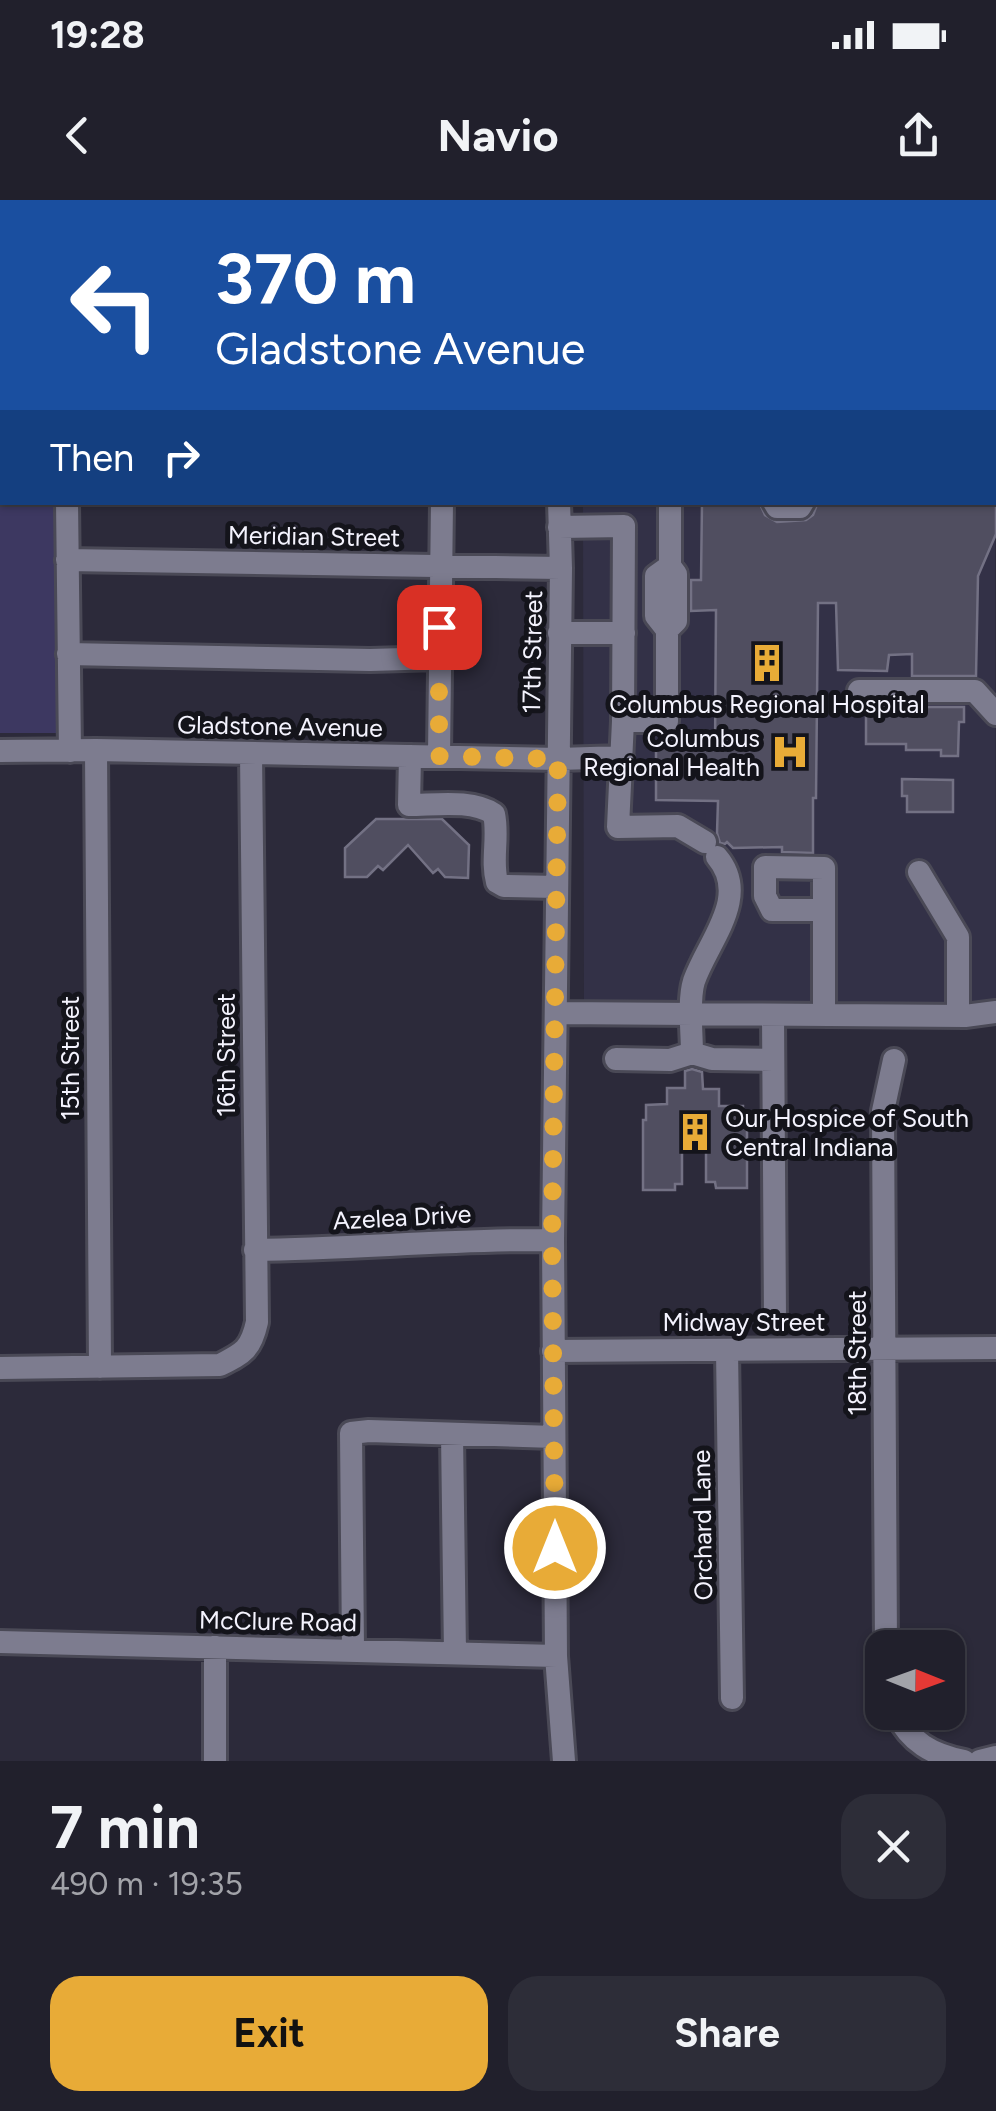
<!DOCTYPE html>
<html lang="en">
<head>
<meta charset="utf-8">
<style>
	body { margin:0; font-family:Figtree,sans-serif; background:#2d2d38; color:#f1f3f6; height:100vh; display:flex; flex-direction:column; font-size:38px; white-space:nowrap }
	* { box-sizing:border-box; margin:0 }
	p { font-size:32px; color:#a2a3a9 }
	.icon { flex:none; width:55px; height:55px; fill:none; stroke:currentColor; stroke-width:2; stroke-linecap:round; stroke-linejoin:round }
	.map { position:relative; height:1561px; overflow:hidden }
	.details { display:flex; flex-direction:column; background:#21202c; flex:1 }
	.details>* { flex:none }
	.banner { position:absolute; left:0px; top:0px; width:998px; height:305px; box-shadow:0 2px 8px #0004,0 0 0 2px #3e3e48; background:#1a4fa0; color:#fff; overflow:hidden }
	.needle { width:65px; rotate:91deg }
	.buttons { position:absolute; left:865px; top:1430px; display:grid; gap:20px }
	.buttons a { display:grid; place-items:center; width:100px; height:100px; border-radius:20px; background:#21202c; box-shadow:0 2px 8px #0004,0 0 0 2px #3e3e48; font-size:50px }
	.pin { position:absolute; display:grid; place-items:center; width:85px; height:85px; color:#fff; margin:-42px; border-radius:20px; box-shadow:0 5px 15px #0006 }
	.me { position:absolute; width:110px; margin:-55px; rotate:0deg; stroke-linejoin:round; filter:drop-shadow(0 0 8px #0008) }
	.turn { display:flex; align-items:center; gap:35px; height:210px; padding:0 50px; font-size:45px }
	.turn .icon { width:130px; height:130px; stroke-width:2.5 }
	.turn b { display:block; font-size:70px; line-height:85px }
	.then { display:flex; align-items:center; height:95px; padding:0 50px; background:#0003; gap:20px; font-size:38px }
	.round { display:grid; place-items:center; flex:none; width:105px; height:105px; border-radius:30px; background:#2d2d38 }
	.overview { display:flex; align-items:center; justify-content:space-between; height:170px; padding:0 50px }
	h1 { font-size:60px; font-weight:700; line-height:75px }
	.button { display:flex; gap:20px; margin-top:auto; padding:20px 50px }
	.button a { flex:1; height:115px; border-radius:30px; background:#e8ab37; color:#111; font-size:40px; font-weight:700; line-height:115px; text-align:center }
	.button a+a { background:#2d2d38; color:#f1f3f6 }
	.status { display:flex; justify-content:space-between; align-items:center; height:70px; padding:0 50px; background:#21202c; direction:ltr }
	.status svg { height:28px; fill:currentColor }
	header { display:flex; justify-content:space-between; align-items:center; height:130px; padding:0 50px; background:#21202c; font-size:45px; font-weight:700 }
	.map>svg:first-child { display:block }
</style>
</head>
<body>
<div class="status"><b>19:28</b><svg viewBox="0 0 49 12"><path d="M0 12V9h3v3zM5 12V6h3v6zM10 12V3h3v9zM15 12V0h3v12zM26 1h20v11H26zM47 4h2v5h-2z"/></svg></div>
<header><svg class="icon" aria-label="back" viewBox="0 0 24 24"><path d="M15 5l-7 7 7 7"/></svg>Navio<svg class="icon" aria-label="share" viewBox="0 0 24 24"><path d="M12 15V3M7 8l5-5 5 5M5 13v7h14v-7"/></svg></header>
<div class="map">
<svg width="996" height="1561" viewBox="0 0 996 1561">
	<rect width="100%" height="100%" fill="#2c2a3a"/>
	<path fill="#333147" d="M995,167l1,636 -18,3 -394,-4 -1,-499 412,-1z"/>
	<path fill="#3d3861" d="M0,0h533v2h-531v300l55,1 -1,230h-56z"/>
	<g fill="none" stroke-linecap="round" stroke-linejoin="round">
		<path stroke="#1b113d" stroke-width="25" d="M995,142h1"/>
	</g>
	<path fill="#504e60" stroke="#737184" stroke-width="2.5" d="M702,302h57l6,13 12,7 29,-2 7,-5 5,-13h178v32l-18,42 -2,100h-64v-22l-23,1 -2,16 -49,-1 -2,-67h-18l-2,195h-3v55l-31,-1v-5l-49,1 -6,-6 -2,2 -5,-1 -3,-10 1,-32 -62,-1v-52h59l1,-138 -25,1v-31h10z
		M866,507h98v15h-5l-1,34h-17v-6h-35v-6h-40z
		M902,579l51,1v32h-46v-16h-5z
		M376,619h66l27,26 -1,33 -23,-1 -7,-8 -5,4 -25,-28 -25,25 -5,-4 -11,11h-22v-29z
		M692,869l10,3 1,17h16v17h24v15h4v67h-31l-1,-6h-9v-35h-24v37h-7v6h-32v-70h3v-15l21,-1v-16h18v-17z"/>
	<g fill="none" stroke-linecap="round" stroke-linejoin="round">
		<g stroke="#4a4956" stroke-width="28">
			<path id="minor" d="M556,2v-2
				M788,2v-2
				M995,182h1
				M67,302l3,249
				M559,302l2,66 -8,672 3,416 8,105
				M774,302l3,5h23l3,-5
				M559,327l65,-1 -1,195 -5,106 60,-1 27,16
				M67,360l494,8
				M667,430l9,-9v-47l-6,-8
				M559,433h65
				M68,454l302,6 69,-2
				M859,491h116l21,23
				M623,521h44v-91l-11,-14v-40l14,-10v-64
				M96,550l4,617
				M0,551l96,-1 463,9 63,-2
				M410,556l-1,49c26,0 63,-6 85,9 5,23 -3,46 3,68l7,4 53,1
				M439,556l3,-254
				M919,672l39,65v79
				M556,813l409,3 31,-4
				M773,815l2,303
				M824,815v-147l-59,-1v29l7,14h52
				M692,853c0,-20 -4,-53 2,-72 14,-40 57,-84 23,-124
				M616,859l54,1 22,-7 20,6 61,1
				M255,1050c100,-1 198,-11 298,-10
				M727,1150l5,348
				M553,1151l443,-3
				M0,1168l220,-3c24,-12 31,-16 37,-43l-6,-569
				M452,1234l3,219
				M0,1442l556,14
				M215,1447v114
				M886,1448l-3,-537 11,-51
				M353,1449l-2,-216 18,-2 185,6
				M895,1512c16,31 36,42 69,49
				M980,1561l16,-4"/>
		</g>
		<path stroke="#8f8d9b" stroke-width="2.5" stroke-dasharray="10 5" stroke-linecap="butt" d="M447,0v2
			M687,0l5,2
			M995,68l1,1
			M0,92h2"/>
		<use href="#minor" stroke="#7d7c8f" stroke-width="22"/>
	</g>
	<g fill="none" stroke-linecap="round" stroke-linejoin="round">
		<path stroke="#e8ab37" stroke-width="18" stroke-dasharray="0 32.4" d="M439,427v129l119,3 -6,481 3,308"/>
	</g>
	<defs>
		<g id="building-bare" transform="scale(3)"><path d="M-4-6H4V6H1V3H-1V6H-4ZM-2.5-4.3h1.7v1.8h-1.7ZM.8-4.3h1.7v1.8H.8ZM-2.5-1h1.7V.8h-1.7ZM.8-1h1.7V.8H.8Z" fill="#e8ab37" stroke="#14141b" stroke-width="2.5" paint-order="stroke"/></g>
		<g id="hospital-bare" transform="scale(3)"><path d="M-5-5h3v3.5h4V-5h3V5h-3V1.5h-4V5h-3Z" fill="#e8ab37" stroke="#14141b" stroke-width="2.5" paint-order="stroke"/></g>
	</defs>
	<g fill-rule="evenodd">
		<use href="#building-bare" x="767" y="463"/>
		<use href="#hospital-bare" x="790" y="552"/>
		<use href="#building-bare" x="695" y="932"/>
	</g>
	<g text-anchor="middle" dominant-baseline="central" stroke-width="10" stroke-linejoin="round" paint-order="stroke">
		<g font-size="25" fill="#f4f3fe" stroke="#14141b">
			<text transform="translate(314 336) rotate(1)">Meridian Street</text>
			<text transform="translate(532 452) rotate(-89)">17th Street</text>
			<text transform="translate(280 526) rotate(1)">Gladstone Avenue</text>
			<text transform="translate(226 855) rotate(-90)">16th Street</text>
			<text transform="translate(70 858) rotate(-90)">15th Street</text>
			<text transform="translate(402 1017) rotate(-3)">Azelea Drive</text>
			<text x="744" y="1122">Midway Street</text>
			<text transform="translate(857 1153) rotate(-90)">18th Street</text>
			<text transform="translate(702 1325) rotate(-91)">Orchard Lane</text>
			<text transform="translate(278 1421) rotate(1)">McClure Road</text>
		</g>
		<g font-size="25" fill="#f4f3fe" stroke="#14141b">
			<text x="767" y="504">Columbus Regional Hospital</text>
			<text x="760" y="538" text-anchor="end">Columbus<tspan x="760" dy="29">Regional Health</tspan></text>
			<text x="725" y="918" text-anchor="start">Our Hospice of South<tspan x="725" dy="29">Central Indiana</tspan></text>
		</g>
	</g>
</svg>
<div class="buttons">
<a><svg class="needle" viewBox="-14 -14 28 28"><path d="M0-13l5 13h-10z" fill="#e53935"/><path d="M0 13l5-13h-10z" fill="#a2a3a9"/></svg></a>
</div>
<div class="pin" style="left:439px;top:427px;background:#d93025"><svg class="icon" aria-label="arrive" viewBox="0 0 24 24"><path d="M6 21V4h12l-3 4 3 4H6"/></svg></div>
<svg class="me" style="left:555px;top:1348px" viewBox="-20 -20 40 40"><circle r="17" fill="#e8ab37" stroke="#fff" stroke-width="3"/><path d="M0-11L8 9 0 5-8 9z" fill="#fff"/></svg>
<div class="banner">
<div class="turn"><svg class="icon" aria-label="left" viewBox="0 0 24 24"><path d="M17 20v-9H6M10 6l-5 5 5 5"/></svg><div><b>370 m</b>Gladstone Avenue</div></div>
<div class="then">Then<svg class="icon" aria-label="right" viewBox="0 0 24 24"><path d="M7 20v-9h11M14 6l5 5-5 5"/></svg></div>
</div>
</div>
<section class="details">
<div class="overview"><div><h1>7 min</h1><p>490 m · 19:35</p></div><a class="round"><svg class="icon" aria-label="close" viewBox="0 0 24 24"><path d="M6 6l12 12M18 6L6 18"/></svg></a></div>
<div class="button"><a>Exit</a><a>Share</a></div>
</section>
</body>
</html>
